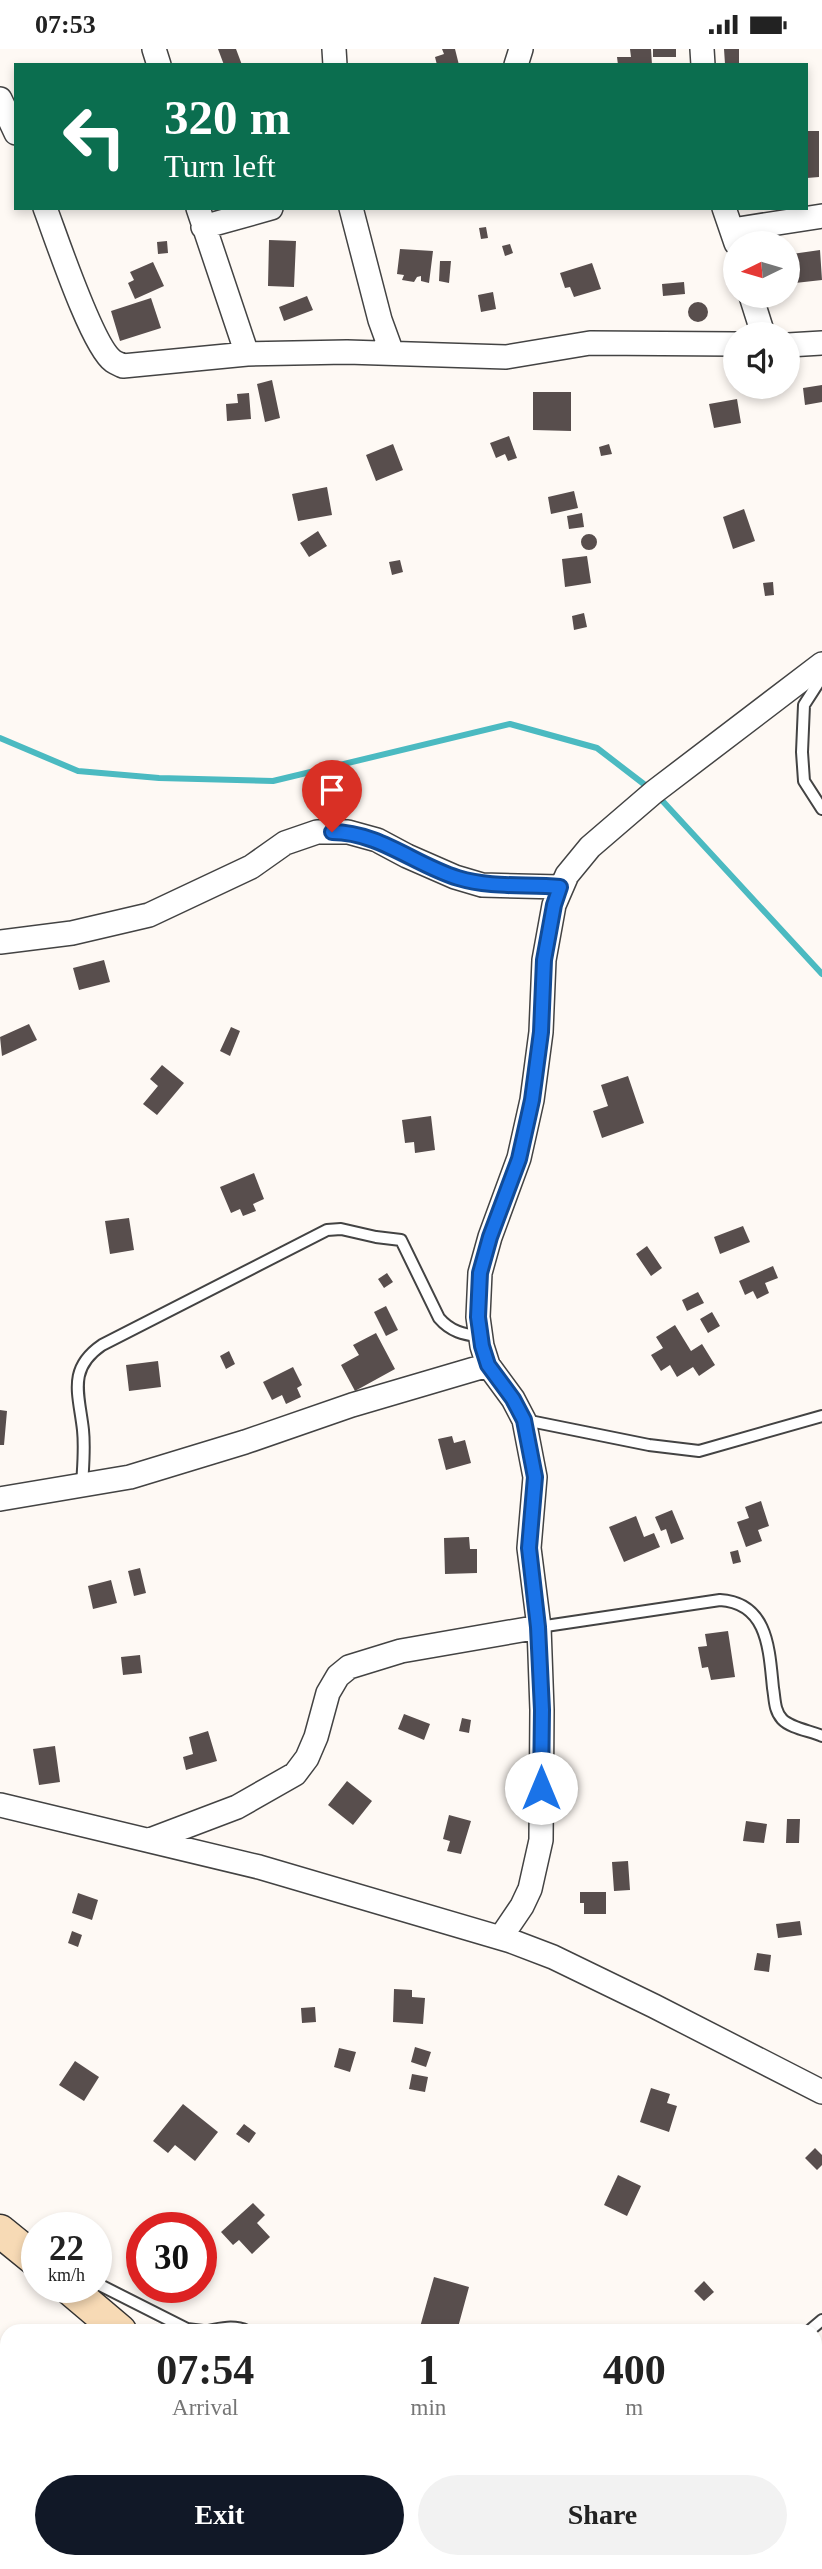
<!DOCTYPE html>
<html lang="en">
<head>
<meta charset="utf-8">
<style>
	body { margin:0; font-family:Georgia,serif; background:#f2f2f2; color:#222; height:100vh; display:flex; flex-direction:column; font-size:26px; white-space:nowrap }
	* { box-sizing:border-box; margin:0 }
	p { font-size:23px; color:#767676 }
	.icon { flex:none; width:38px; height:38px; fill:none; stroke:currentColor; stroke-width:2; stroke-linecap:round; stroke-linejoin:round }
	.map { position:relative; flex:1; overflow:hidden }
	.drawer { position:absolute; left:0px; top:2275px; width:822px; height:245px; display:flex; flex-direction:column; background:#fff; border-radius:21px 21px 0 0; box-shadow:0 4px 10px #0003 }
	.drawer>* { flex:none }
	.guide { position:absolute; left:14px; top:14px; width:794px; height:147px; border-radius:0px; box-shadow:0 4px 10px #0003; background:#0b6e4f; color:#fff; overflow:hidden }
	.needle { width:46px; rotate:265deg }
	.tools { position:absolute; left:723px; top:182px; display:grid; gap:14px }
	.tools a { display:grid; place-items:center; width:77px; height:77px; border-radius:50%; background:#fff; box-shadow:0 4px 10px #0003; font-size:35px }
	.speed { position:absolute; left:21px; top:2163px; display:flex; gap:14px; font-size:35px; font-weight:700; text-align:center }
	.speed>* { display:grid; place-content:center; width:91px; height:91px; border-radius:50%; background:#fff; box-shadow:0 4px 10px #0003; line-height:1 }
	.speed small { font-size:18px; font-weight:400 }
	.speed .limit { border:10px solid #d22; background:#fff; color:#111 }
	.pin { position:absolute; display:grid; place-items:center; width:60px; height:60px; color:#fff; margin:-72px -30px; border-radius:50% 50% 50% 0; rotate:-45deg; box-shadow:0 0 7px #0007 }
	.pin .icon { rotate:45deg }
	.me { position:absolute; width:77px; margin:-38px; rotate:0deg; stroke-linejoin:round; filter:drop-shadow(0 0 5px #0008) }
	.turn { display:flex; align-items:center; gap:24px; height:147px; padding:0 35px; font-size:32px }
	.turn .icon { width:91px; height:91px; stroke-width:2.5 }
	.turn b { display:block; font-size:49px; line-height:60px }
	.eta { display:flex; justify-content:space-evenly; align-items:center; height:119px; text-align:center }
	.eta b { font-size:42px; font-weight:800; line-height:49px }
	.cta { display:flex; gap:14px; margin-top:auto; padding:14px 35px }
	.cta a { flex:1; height:80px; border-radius:42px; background:#111827; color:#fff; font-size:28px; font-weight:800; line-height:80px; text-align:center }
	.cta a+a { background:#f2f2f2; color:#222 }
	.status { display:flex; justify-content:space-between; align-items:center; height:49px; padding:0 35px; background:#fff; direction:ltr }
	.status svg { height:19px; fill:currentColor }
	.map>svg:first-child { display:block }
</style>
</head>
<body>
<div class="status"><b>07:53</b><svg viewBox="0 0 49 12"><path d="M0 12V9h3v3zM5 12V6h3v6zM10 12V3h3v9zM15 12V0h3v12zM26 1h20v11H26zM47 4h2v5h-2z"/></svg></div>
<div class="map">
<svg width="822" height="2520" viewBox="0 0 822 2520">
	<rect width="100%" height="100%" fill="#fef9f4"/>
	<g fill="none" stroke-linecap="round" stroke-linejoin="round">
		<path stroke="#4bbac1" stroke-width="6" d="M0,689l78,33 81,7 114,3 237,-57 87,24 52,40
			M657,746l165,179"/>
	</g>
	<path fill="#584e4d" d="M218,0h18l6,16h-18z
		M442,0h13l4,16h-22l-2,-8 9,-3z
		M630,0h21l1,16h-34l-1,-8h14z
		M653,0h23v8h-23z
		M724,0h15v14l-14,1z
		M807,82h12v46l-12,1z
		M486,178l2,11 -7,1 -2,-11z
		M269,191l27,1 -2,46 -26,-1z
		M167,192l1,12 -10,1 -1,-12z
		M510,195l3,9 -8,3 -3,-10z
		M400,200l33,2 -4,32 -8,-2v-5l-4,1 -3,5 -12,-2 2,-5 -7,-1z
		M820,201l2,30 -27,3 -3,-29z
		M440,212h11l-2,22 -10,-2z
		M153,213l11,24 -29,13 -7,-16 6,-3 -4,-8z
		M592,214l9,26 -27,8 -4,-10 -5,1 -5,-15z
		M684,233l1,12 -22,2 -1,-12z
		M493,243l3,17 -15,3 -3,-17z
		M307,247l6,14 -29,11 -5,-14z
		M151,249l10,30 -41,13 -9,-30z
		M688 263a10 10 0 1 1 20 0a10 10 0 1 1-20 0Z
		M272,331l8,38 -15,4 -8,-38z
		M822,336v17l-17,3 -2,-17z
		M533,343h38v39l-38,-1z
		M249,344l2,26 -24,2 -1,-17 12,-1 -1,-9z
		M737,350l4,24 -27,5 -5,-24z
		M509,387l8,22 -9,3 -3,-7 -9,4 -6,-15z
		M393,395l10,26 -27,11 -10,-26z
		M609,395l3,10 -11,2 -2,-9z
		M327,438l5,28 -34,6 -6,-27z
		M574,442l4,17 -27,6 -3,-17z
		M744,460l11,32 -22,8 -10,-32z
		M582,464l2,14 -15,2 -2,-13z
		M318,482l9,15 -18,11 -9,-14z
		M581 493a8 8 0 1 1 16 0a8 8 0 1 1-16 0Z
		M587,507l4,27 -26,4 -3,-28z
		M400,511l3,12 -11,3 -3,-13z
		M773,533l1,13 -9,1 -2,-13z
		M584,564l3,14 -13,3 -2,-14z
		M104,911l6,22 -31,8 -6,-22z
		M29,975l8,16 -35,16 -2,-19z
		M231,978l9,4 -10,25 -10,-5z
		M162,1016l22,18 -27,32 -14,-11 15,-18 -8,-7z
		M628,1027l16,47 -42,15 -9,-27 15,-5 -7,-21z
		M431,1067l4,34 -20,3 -1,-11 -9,1 -3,-23z
		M254,1124l10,26 -11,5 3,7 -13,5 -3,-7 -9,4 -11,-26z
		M129,1169l5,32 -24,4 -5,-33z
		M743,1177l7,16 -30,12 -6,-17z
		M647,1197l15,22 -11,8 -15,-22z
		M773,1217l5,12 -13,5 4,10 -12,6 -4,-8 -8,4 -6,-14z
		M387,1224l6,9 -9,6 -6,-9z
		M698,1243l6,11 -17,8 -5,-11z
		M386,1257l12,24 -12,6 -12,-24z
		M712,1263l8,14 -12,7 -8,-14z
		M675,1276l16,26 11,-7 13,21 -16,11 -6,-9 -16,10 -7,-12 -9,6 -10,-16 12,-7 -7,-11z
		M376,1284l19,36 -40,22 -14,-26 18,-10 -6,-10z
		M229,1302l6,13 -9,5 -6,-13z
		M158,1312l3,26 -32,4 -3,-26z
		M293,1318l9,18 -5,3 4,9 -15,7 -4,-9 -10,5 -9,-18z
		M0,1361l7,1 -3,34h-4z
		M452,1387l2,7 11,-3 6,23 -25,7 -8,-31z
		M761,1452l8,25 -11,4 4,11 -16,6 -9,-25 12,-4 -4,-11z
		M672,1461l12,29 -13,5 -5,-15 -5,2 -6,-14z
		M636,1467l8,21 10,-4 6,14 -36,15 -15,-35z
		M469,1488l1,12h7v24l-32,1 -1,-36z
		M738,1501l3,12 -8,2 -3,-12z
		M140,1519l6,25 -12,3 -6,-25z
		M111,1531l6,23 -24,6 -5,-23z
		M728,1582l7,46 -24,3 -3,-13 -6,1 -4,-21 9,-1 -2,-12z
		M140,1606l2,18 -19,2 -2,-18z
		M404,1665l26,10 -6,16 -26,-11z
		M462,1669l9,2 -2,13 -10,-2z
		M208,1682l9,30 -31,9 -3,-13 10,-3 -4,-17z
		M55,1697l5,36 -21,3 -6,-36z
		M347,1732l25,20 -19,24 -25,-20z
		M449,1766l22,6 -10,33 -14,-3 3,-10 -7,-2z
		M787,1770h13l-1,24h-13z
		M746,1772l21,3 -3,19 -21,-2z
		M628,1812l2,29 -16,1 -2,-29z
		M580,1843h26v22h-22v-11h-4z
		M78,1844l20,7 -6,20 -20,-7z
		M800,1872l2,14 -24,3 -2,-14z
		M72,1882l10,4 -4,12 -10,-4z
		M757,1904l14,2 -2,17 -15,-2z
		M394,1940l18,1v7l13,1 -2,26 -30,-2z
		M315,1958l1,15 -14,1 -1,-15z
		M415,1998l16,5 -5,15 -15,-5z
		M339,1999l17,4 -6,20 -16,-5z
		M75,2012l24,16 -15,24 -25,-16z
		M412,2025l16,3 -3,15 -16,-3z
		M651,2039l19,6 -3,9 10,3 -8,26 -29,-10z
		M183,2055l35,28 -23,29 -20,-16 -7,8 -15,-12z
		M244,2075l12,9 -7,10 -13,-9z
		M815,2099l7,7v10l-5,5 -12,-12z
		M618,2126l23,11 -14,30 -23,-11z
		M253,2154l12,12 -8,8 13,14 -18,17 -13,-14 -6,5 -12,-13z
		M434,2228l35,10 -12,44h-23l-14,-4z
		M704,2232l10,11 -10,9 -10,-10z
		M7,2322v29l-7,-10v-14z"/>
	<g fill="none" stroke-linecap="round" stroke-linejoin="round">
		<g stroke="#434343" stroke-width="14">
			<path id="service" d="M822,628l-18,28 -2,47 2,29 18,28
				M525,1371l124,25 50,6 123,-35
				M82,1437c1,-19 3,-37 1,-56 -4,-36 -16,-61 19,-85l225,-115 14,-1 35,8 25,3 38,78c12,14 24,16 42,19
				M539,1578l181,-27c48,3 49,49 53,88 2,11 1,22 9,31 8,9 29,12 40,17
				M96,2234l91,46 16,2
				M208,2282c12,-3 27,-6 39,0
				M809,2282l13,-11
				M573,2520l2,-7"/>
		</g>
		<g stroke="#434343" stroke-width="26">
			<path id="minor" d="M154,0l5,16
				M334,0l1,16
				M702,0l1,16
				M516,16l5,-16
				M0,50l16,34
				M45,159c11,29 47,138 68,153 3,2 6,3 10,5l124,-12 100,-2 159,5 84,-14 145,1
				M198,159l49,146
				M351,159l29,112 12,33
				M724,159l12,35
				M203,178l68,-19
				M732,181l90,-14
				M751,247l12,38
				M788,296l34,-2
				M0,893l72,-9 77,-18 102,-48 34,-24 32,-11h31l29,8 30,16 48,21 27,8 78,2
				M0,1450l130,-22 115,-35 107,-37 136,-40
				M0,1756l259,62 252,74 42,16 101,49 168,86
				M150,1791l87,-33 58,-33 12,-16 9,-21 12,-44 10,-17 11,-9 52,-16 138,-24
				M501,1888l21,-31 8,-17 11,-49 1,-130 -3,-83 -10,-79 6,-71 -11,-57 -11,-21 -25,-34 -6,-19 -4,-29 2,-44 10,-36 29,-79 13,-58 9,-68 3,-72 10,-55 13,-30 23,-28 64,-55 168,-128
				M151,2520l1,-7"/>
		</g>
		<g stroke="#323232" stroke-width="35">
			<path id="secondary" d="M0,2182l37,30
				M68,2238l52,44
				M398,2513l8,7"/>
		</g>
		<use href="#service" stroke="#fff" stroke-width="10"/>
		<use href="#minor" stroke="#fff" stroke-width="23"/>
		<use href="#secondary" stroke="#f7dab5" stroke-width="32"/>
	</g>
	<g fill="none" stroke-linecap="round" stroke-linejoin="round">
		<g stroke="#114b97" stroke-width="18">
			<path id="route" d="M332,783c47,0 83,33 126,46 33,10 68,6 102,9l-6,18 -10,55 -3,72 -9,68 -13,59 -29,78 -10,36 -2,44 4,29 6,19 25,34 11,21 11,57 -6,71 9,79 4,83 -1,78"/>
		</g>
		<use href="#route" stroke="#1a73e8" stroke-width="12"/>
	</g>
</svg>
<div class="tools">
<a><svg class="needle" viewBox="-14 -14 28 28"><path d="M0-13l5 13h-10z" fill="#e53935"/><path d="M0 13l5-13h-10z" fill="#767676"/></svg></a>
<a><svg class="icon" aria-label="sound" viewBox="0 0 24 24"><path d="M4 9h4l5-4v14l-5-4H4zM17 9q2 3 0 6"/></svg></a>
</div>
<div class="speed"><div>22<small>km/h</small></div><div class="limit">30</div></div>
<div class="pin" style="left:332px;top:783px;background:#d93025"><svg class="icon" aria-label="arrive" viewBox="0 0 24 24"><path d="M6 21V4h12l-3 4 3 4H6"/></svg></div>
<svg class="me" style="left:541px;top:1739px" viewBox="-20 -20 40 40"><circle r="19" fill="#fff"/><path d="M0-13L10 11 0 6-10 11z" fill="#1a73e8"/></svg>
<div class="guide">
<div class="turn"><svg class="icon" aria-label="left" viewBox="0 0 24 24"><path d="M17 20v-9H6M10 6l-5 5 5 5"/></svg><div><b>320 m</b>Turn left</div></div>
</div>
<section class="drawer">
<div class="eta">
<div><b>07:54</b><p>Arrival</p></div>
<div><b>1</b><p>min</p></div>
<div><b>400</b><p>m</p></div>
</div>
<div class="cta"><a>Exit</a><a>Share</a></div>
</section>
</div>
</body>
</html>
